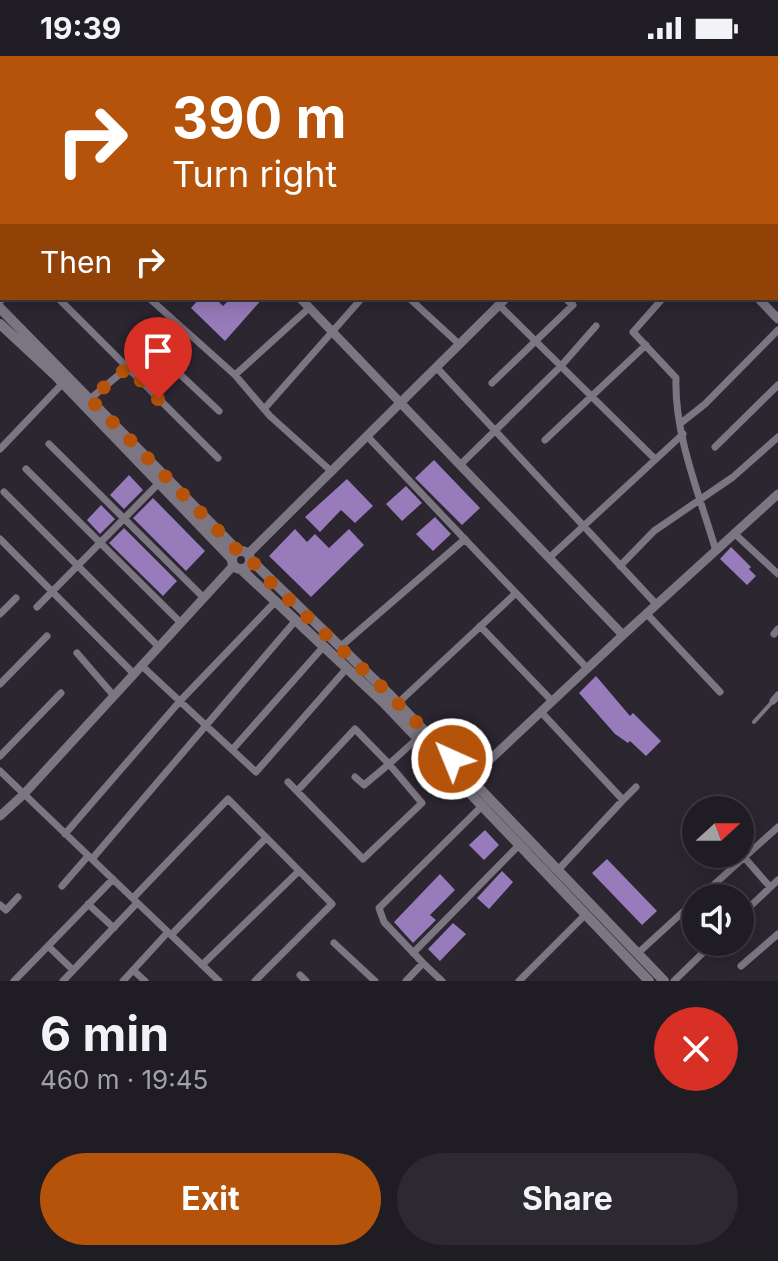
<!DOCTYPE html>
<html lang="en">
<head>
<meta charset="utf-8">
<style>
	body { margin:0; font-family:Inter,sans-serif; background:#2d2931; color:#f1f3f6; height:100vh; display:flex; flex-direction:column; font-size:30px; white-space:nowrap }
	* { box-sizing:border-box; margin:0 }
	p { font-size:26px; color:#a2a1a6 }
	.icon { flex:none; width:44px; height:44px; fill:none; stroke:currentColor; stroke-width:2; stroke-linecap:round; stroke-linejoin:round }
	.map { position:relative; height:925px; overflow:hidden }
	.side { display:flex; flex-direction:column; background:#201c24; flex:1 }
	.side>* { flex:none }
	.hud { position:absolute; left:0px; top:0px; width:778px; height:244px; box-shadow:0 4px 20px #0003,0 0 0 2px #3d3a41; background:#b45309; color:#fff; overflow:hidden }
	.needle { width:52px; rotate:69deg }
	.buttons { position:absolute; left:682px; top:740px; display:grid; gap:16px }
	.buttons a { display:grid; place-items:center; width:72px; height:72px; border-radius:50%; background:#201c24; box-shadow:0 4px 20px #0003,0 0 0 2px #3d3a41; font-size:40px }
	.pin { position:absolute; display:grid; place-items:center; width:68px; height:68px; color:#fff; margin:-82px -34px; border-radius:50% 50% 50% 0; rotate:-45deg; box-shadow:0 0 8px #0007 }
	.pin .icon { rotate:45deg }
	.me { position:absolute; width:88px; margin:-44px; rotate:316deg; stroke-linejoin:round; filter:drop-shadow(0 0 6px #0008) }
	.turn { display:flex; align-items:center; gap:28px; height:168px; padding:0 40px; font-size:36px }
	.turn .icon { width:104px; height:104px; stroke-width:2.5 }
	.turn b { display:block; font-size:56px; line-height:68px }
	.then { display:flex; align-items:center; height:76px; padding:0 40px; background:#0003; gap:16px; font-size:30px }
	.round { display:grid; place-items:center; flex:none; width:84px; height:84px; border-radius:42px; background:#2d2931 }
	.summary { display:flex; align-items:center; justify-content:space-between; height:136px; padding:0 40px }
	h1 { font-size:48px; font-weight:700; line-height:60px }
	.action { display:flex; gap:16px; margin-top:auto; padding:16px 40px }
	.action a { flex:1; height:92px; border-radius:48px; background:#b45309; color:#fff; font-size:32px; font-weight:700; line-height:92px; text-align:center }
	.action a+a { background:#2d2931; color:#f1f3f6 }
	.status { display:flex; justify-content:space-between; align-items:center; height:56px; padding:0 40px; background:#201c24; direction:ltr }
	.status svg { height:22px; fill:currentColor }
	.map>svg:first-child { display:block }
</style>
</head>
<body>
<div class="status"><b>19:39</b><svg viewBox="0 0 49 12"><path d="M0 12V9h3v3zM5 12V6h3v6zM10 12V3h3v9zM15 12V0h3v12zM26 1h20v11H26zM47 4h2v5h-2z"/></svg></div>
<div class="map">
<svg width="778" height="925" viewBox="0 0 778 925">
	<rect width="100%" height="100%" fill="#2b2630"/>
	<path fill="#977bba" d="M200,242h15l8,8 8,-8h32l-38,43 -34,-33z
		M434,404l46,48 -18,17 -47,-47z
		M129,419l14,15 -19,19 -14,-14z
		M347,423l26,27 -18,17 -14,-13 -21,22 -15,-15z
		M406,430l16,17 -20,18 -16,-17z
		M153,442l52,53 -19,20 -53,-53z
		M101,449l14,14 -15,15 -13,-14z
		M435,461l16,17 -18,17 -17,-17z
		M124,472l53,53 -14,15 -54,-53z
		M295,473l12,13 8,-8 14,14 20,-19 15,16 -53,52 -42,-41z
		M731,491l20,20 -2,2 7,7 -9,9 -27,-26z
		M596,620l34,40 3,-3 28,28 -15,15 -16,-15 -2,2 -13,-9 -36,-41z
		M485,774l14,15 -15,15 -15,-15z
		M607,803l50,52 -15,14 -50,-52z
		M502,815l11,11 -24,27 -12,-11z
		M440,818l15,16 -25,25 6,5 -23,23 -19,-21z
		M453,867l13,11 -26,27 -12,-12z"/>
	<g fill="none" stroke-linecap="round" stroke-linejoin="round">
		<path stroke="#838088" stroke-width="2" stroke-dasharray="2 6" stroke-linecap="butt" d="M776,196l2,-2"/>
		<path stroke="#7b7682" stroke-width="4" d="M754,666l19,-21"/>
		<path stroke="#7b7682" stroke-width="7" d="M484,0l2,2
			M626,0l2,2
			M125,2l3,-2
			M311,2l2,-2
			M379,2l2,-2
			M585,2l2,-2
			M0,39l2,-2
			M776,143l2,-2
			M0,174l2,-2
			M58,242l160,160
			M149,242l86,77 35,41 61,55
			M409,242l50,46
			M663,242l-30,34 43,46c-2,57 24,118 40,173
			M499,249l156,154
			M151,291l68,64
			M436,311l220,237
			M235,319l74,-67
			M492,327l81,-78 -6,-5 2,-2
			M90,343l87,-73
			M265,352l97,-110
			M681,367l24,-19 73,-74
			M367,380l220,232
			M545,384l101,-95
			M49,388l155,154
			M715,391l63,-62
			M0,393l63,-66
			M460,409l101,-99 35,-40
			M26,413l155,154
			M4,436l155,155
			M734,477l44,41
			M0,483l134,135
			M549,502l134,-124
			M620,510l34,-35 79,-54 45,-40
			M37,551l122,-124
			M646,557l74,79
			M0,558l16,-16
			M480,570l72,75
			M774,578l4,-5
			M340,591l125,-108
			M77,597l37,43
			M142,610l114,106 91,-104
			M0,628l47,-48
			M773,645l5,-6
			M398,647l118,-110
			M541,656l82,88 -65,70
			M232,694l92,-104
			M0,700l61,-63
			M0,715l219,210
			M288,726l75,77 59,-56 -33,-39 29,-26
			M297,735l58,-62 34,35 -25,21 -9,-8
			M623,744l13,-13
			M65,778l115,-133 96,-100
			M744,801l26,30
			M92,803l204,-239
			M62,830l26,-30
			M133,842l95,-99 104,105 -77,77
			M699,842l79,-71
			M88,848l26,24
			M0,849l6,5 12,-13
			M740,860l38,-36
			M171,879l95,-97
			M334,887l41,38
			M413,897l107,-109
			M637,898l59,-54
			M423,907l-39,-41 -5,-14 104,-103
			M202,909l97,-94
			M741,910l37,-32
			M73,914l-25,-24 65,-67
			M133,914l12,11
			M300,919l6,6
			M14,925l34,-35
			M63,925l74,-78
			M123,925l45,-49
			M406,925l17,-18 19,18
			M519,925l67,-67
			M674,925l40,-39"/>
		<path stroke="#7b7682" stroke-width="9" d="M527,0l2,2
			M242,2l2,-2
			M771,2l2,-2
			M300,242l323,337
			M758,242l20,21
			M0,244l2,-2
			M248,498l258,-256
			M466,726l157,-147 155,-141
			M0,760l24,-22 209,-228"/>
		<path stroke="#7b7682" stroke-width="10" d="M0,252l238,243
			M0,268l55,51 177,184
			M232 504a9 9 0 1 1 18 0a9 9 0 1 1-18 0Z
			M251,504l138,134 275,287
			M242,514l141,132 266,279"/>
	</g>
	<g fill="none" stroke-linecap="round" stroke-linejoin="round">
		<path stroke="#b45309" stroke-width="14" stroke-dasharray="0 25.2" d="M158,343l-30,-32 -38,32 148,152 10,3 3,6 17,20 121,114 63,65"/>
	</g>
</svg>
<div class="buttons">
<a><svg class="needle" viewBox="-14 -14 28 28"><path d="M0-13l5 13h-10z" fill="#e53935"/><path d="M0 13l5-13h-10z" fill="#a2a1a6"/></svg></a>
<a><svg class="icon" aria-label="sound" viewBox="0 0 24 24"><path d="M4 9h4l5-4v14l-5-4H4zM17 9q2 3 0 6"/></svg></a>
</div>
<div class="pin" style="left:158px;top:343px;background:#d93025"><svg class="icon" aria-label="arrive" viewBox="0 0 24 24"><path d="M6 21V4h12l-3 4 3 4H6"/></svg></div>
<svg class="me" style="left:452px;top:703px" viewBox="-20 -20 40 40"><circle r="17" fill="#b45309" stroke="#fff" stroke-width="3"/><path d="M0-11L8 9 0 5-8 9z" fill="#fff"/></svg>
<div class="hud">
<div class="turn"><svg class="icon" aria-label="right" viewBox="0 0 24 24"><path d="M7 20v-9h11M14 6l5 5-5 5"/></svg><div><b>390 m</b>Turn right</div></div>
<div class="then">Then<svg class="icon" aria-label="right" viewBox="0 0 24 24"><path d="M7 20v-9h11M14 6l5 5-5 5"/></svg></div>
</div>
</div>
<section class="side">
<div class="summary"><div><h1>6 min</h1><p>460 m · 19:45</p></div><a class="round" style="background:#d93025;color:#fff"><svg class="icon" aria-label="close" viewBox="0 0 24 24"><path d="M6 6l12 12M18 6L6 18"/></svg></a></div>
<div class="action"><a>Exit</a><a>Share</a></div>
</section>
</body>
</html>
